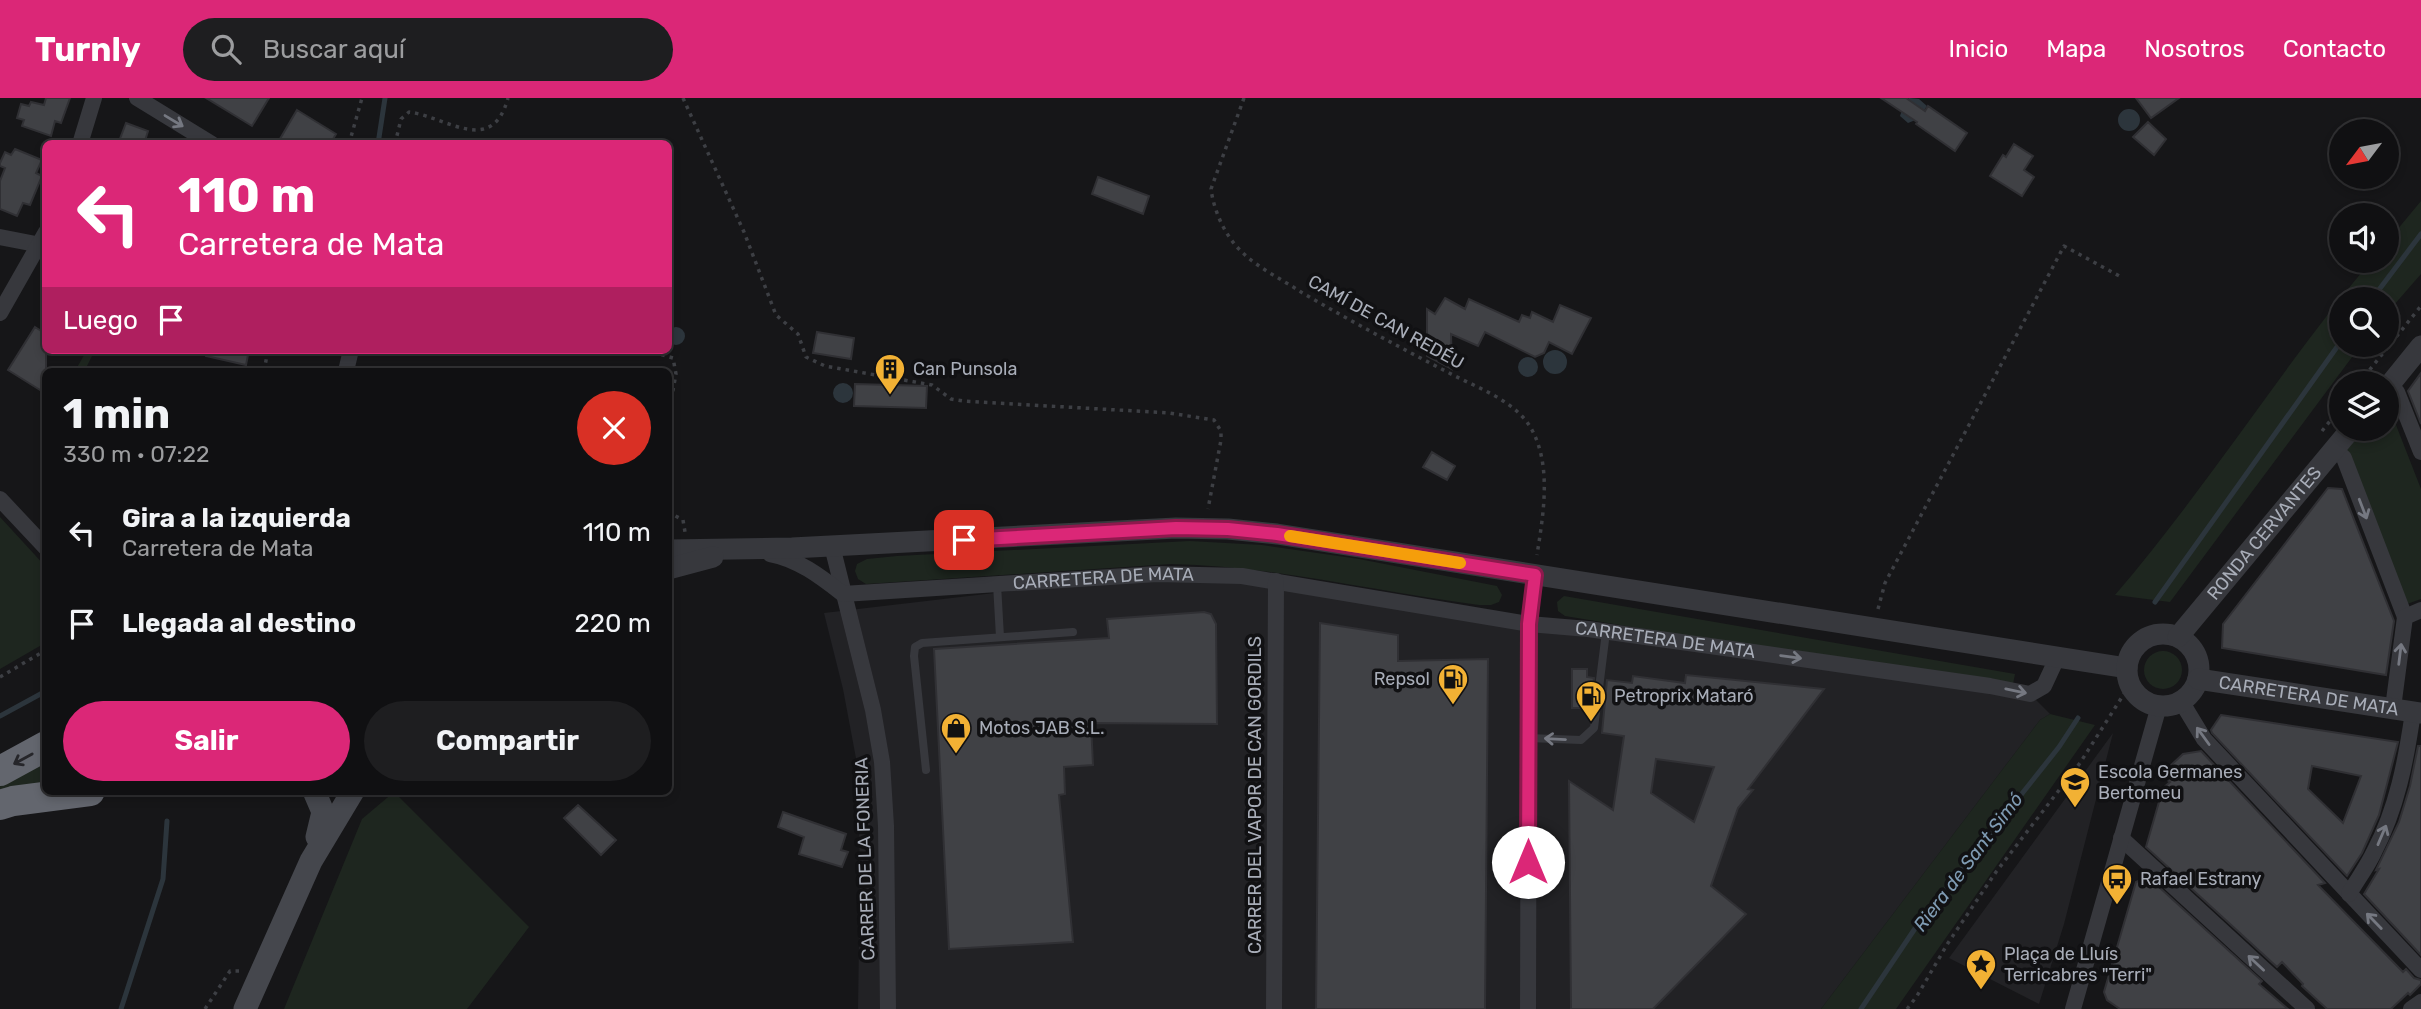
<!DOCTYPE html>
<html lang="es">
<head>
<meta charset="utf-8">
<style>
	body { margin:0; font-family:Rubik,sans-serif; background:#1e1e20; color:#f1f3f6; height:100vh; display:flex; flex-direction:column; font-size:26px; white-space:nowrap }
	* { box-sizing:border-box; margin:0 }
	p { font-size:23px; color:#9c9d9f }
	.icon { flex:none; width:38px; height:38px; fill:none; stroke:currentColor; stroke-width:2; stroke-linecap:round; stroke-linejoin:round }
	.map { position:relative; flex:1; overflow:hidden }
	.side { position:absolute; left:42px; top:270px; width:630px; height:427px; display:flex; flex-direction:column; background:#101012; border-radius:10px; box-shadow:0 4px 10px #0003,0 0 0 2px #303032 }
	.side>* { flex:none }
	.banner { position:absolute; left:42px; top:42px; width:630px; height:214px; border-radius:10px; box-shadow:0 4px 10px #0003,0 0 0 2px #303032; background:#db2777; color:#fff; overflow:hidden }
	.needle { width:46px; rotate:238deg }
	.fabs { position:absolute; left:2329px; top:21px; display:grid; gap:14px }
	.fabs a { display:grid; place-items:center; width:70px; height:70px; border-radius:50%; background:#101012; box-shadow:0 4px 10px #0003,0 0 0 2px #303032; font-size:35px }
	.pin { position:absolute; display:grid; place-items:center; width:60px; height:60px; color:#fff; margin:-30px; border-radius:14px; box-shadow:0 4px 10px #0006 }
	.me { position:absolute; width:77px; margin:-38px; rotate:0deg; stroke-linejoin:round; filter:drop-shadow(0 0 5px #0008) }
	.turn { display:flex; align-items:center; gap:24px; height:147px; padding:0 21px; font-size:32px }
	.turn .icon { width:91px; height:91px; stroke-width:2.5 }
	.turn b { display:block; font-size:49px; line-height:60px }
	.then { display:flex; align-items:center; height:66px; padding:0 21px; background:#0003; gap:14px; font-size:26px }
	.round { display:grid; place-items:center; flex:none; width:74px; height:74px; border-radius:37px; background:#1e1e20 }
	.overview { display:flex; align-items:center; justify-content:space-between; height:119px; padding:0 21px }
	h1 { font-size:42px; font-weight:700; line-height:52px }
	.primary-button { display:flex; gap:14px; margin-top:auto; padding:14px 21px }
	.primary-button a { flex:1; height:80px; border-radius:42px; background:#db2777; color:#fff; font-size:28px; font-weight:700; line-height:80px; text-align:center }
	.primary-button a+a { background:#1e1e20; color:#f1f3f6 }
	ul { padding:0; list-style:none }
	li { display:flex; align-items:center; gap:21px; height:91px; padding:0 21px }
	li div { flex:1 }
	li b { display:block; font-size:26px }
	li em { font-style:normal }
	header { display:flex; align-items:center; gap:42px; box-sizing:border-box; height:98px; padding:0 35px; background:#db2777; color:#fff }
	header strong { font-size:33px }
	nav { display:flex; gap:38px; margin-inline-start:auto; font-size:24px }
	.search { width:490px; height:63px; background:#1e1e20; display:flex; align-items:center; gap:18px; box-sizing:border-box; padding:0 24px; border-radius:38px; color:#9c9d9f; font-size:26px }
	.map>svg:first-child { display:block }
</style>
</head>
<body>
<header>
<strong>Turnly</strong>
<div class="search"><svg class="icon" aria-label="search" viewBox="0 0 24 24"><circle cx="10" cy="10" r="6"/><path d="M15 15l6 6"/></svg>Buscar aquí</div>
<nav><a>Inicio</a><a>Mapa</a><a>Nosotros</a><a>Contacto</a></nav>
</header>
<div class="map">
<svg width="2421" height="911" viewBox="0 0 2421 911">
	<rect width="100%" height="100%" fill="#161618"/>
	<path fill="#222225" d="M1157,476l85,2 788,118 20,20 -10,6 -219,289h-963l2,-132 -2,-108 -15,-80 -19,-76z
		M2113,635l-49,191 -25,80 -90,-46z"/>
	<path fill="#1e261f" d="M2421,103v73l-34,39v-14h-45v46h19l-191,257 -55,-7c92,-107 166,-227 256,-334h16v-19z
		M87,252h8l-8,16 20,5h-32z
		M2387,309h2l32,82v110l-14,5 -61,-155 17,-20h24z
		M0,419l46,50 -1,76 -45,26z
		M1190,443l72,4 97,14 138,27 5,9 -3,7 -8,3h-12c-103,-13 -204,-39 -308,-41l-305,20 -8,-5 -3,-8 2,-7 10,-5 30,-3z
		M1564,498l451,78 -2,10 -296,-43 -152,-25 -7,-5 -1,-9z
		M2144 572a19 19 0 1 1 38 0a19 19 0 1 1-38 0Z
		M2050,616l45,11 -199,284h-75l219,-289z
		M45,658v29l-45,9v-13z
		M394,694l135,135 -62,82h-183l78,-190z"/>
	<path fill="#2c353c" d="M1909,0l10,1 8,7 -9,13 -10,4 -8,-7 4,-12z
		M2118 22a11 11 0 1 1 22 0a11 11 0 1 1-22 0Z
		M667 238a9 9 0 1 1 18 0a9 9 0 1 1-18 0Z
		M1543 264a12 12 0 1 1 24 0a12 12 0 1 1-24 0Z
		M1518 269a10 10 0 1 1 20 0a10 10 0 1 1-20 0Z
		M833 295a10 10 0 1 1 20 0a10 10 0 1 1-20 0Z"/>
	<g fill="none" stroke-linecap="round" stroke-linejoin="round">
		<path stroke="#2c353c" stroke-width="5" d="M378,46l7,-46
			M2372,201l49,-65
			M2155,504l187,-262
			M0,618l46,-25
			M121,911l42,-130 4,-58
			M1861,911l55,-82 143,-180 19,-29"/>
	</g>
	<path fill="#404145" stroke="#303034" stroke-width="2" fill-rule="evenodd" d="M46,0h24l-9,25 -6,-2 -4,15 -29,-10 2,-6 -7,-2 4,-14 8,2 2,-4 13,3z
		M206,0h63l-17,28z
		M1881,0h25l19,13 3,-5 39,27 -12,18 -39,-27 1,-2z
		M2136,0h43l-28,20z
		M297,12l39,24 -6,10h-53z
		M2148,24l18,17 -12,16 -21,-18z
		M126,25l22,8 -4,13h-26z
		M2014,46l19,12 -9,14 10,7 -12,19 -32,-20 13,-21 3,2z
		M15,51l27,11 -6,13 6,3 -12,29 -7,-2 -6,13 -17,-7v-28l5,-13 -5,-2v-3l5,-11 6,3z
		M1098,79l51,19 -6,18 -51,-20z
		M1445,200l20,11 4,-10 50,23 3,-7 8,3 2,-6 21,10 7,-17 31,13 -19,36 -23,-12 -5,11 -9,4 -50,-25 -7,14 -27,-12 1,35 -25,-13v-47l8,5z
		M35,229l11,7v48l-6,8 -32,-20z
		M817,234l37,6 -3,21 -38,-6z
		M207,252h42l-3,15 -40,-9z
		M2421,275v51l-13,-33z
		M855,286l72,2 -1,22 -72,-2z
		M1432,354l23,14 -8,14 -24,-13z
		M2328,390l14,1 52,132 -8,54 -164,-27 1,-24z
		M1204,514l7,2 5,10 1,100 -126,-1 2,42 -29,2 1,27 -6,1 14,147 -124,7 -15,-300 175,-11 -2,-19z
		M1320,525l78,12v26l90,-2 -3,350h-169z
		M1572,571h15v8l7,1 -4,30h-18z
		M1686,577l138,14 -76,100 5,1 -15,18 -27,78 35,28 -93,95h-82l-2,-228 44,29 11,-74 -22,-3 5,-53 25,3 1,-7 52,7zM1656,661l58,8 -20,55 -43,-29z
		M2221,617l177,27 -19,73 -17,38 -15,23 -135,-143 -1,-3zM2312,668l49,10 -18,47 -35,-34z
		M2418,648h3v209l-57,-61 15,-25 -3,1 23,-48 11,-36z
		M2201,653l124,132 -7,2 85,87 3,-3 8,9 7,2v4l-11,11 -2,-2 -17,16h-64l-25,-23 1,-2 -21,-22 -5,5 -131,-120 17,-59 7,-6 -4,-3 3,-12 14,-13z
		M578,707l38,35 -15,15 -37,-37z
		M783,714l63,22 -5,16 7,2 -6,15 -43,-13 5,-17 -26,-10z
		M2148,779l114,104 -3,3 29,25h-168l-13,-9 -3,-8 32,-110z"/>
	<g fill="none" stroke-linecap="round" stroke-linejoin="round">
		<path stroke="#3d3f44" stroke-width="3.5" stroke-dasharray="3.5 5" stroke-linecap="butt" d="M683,0l61,134 32,83 22,19 8,23 19,9 107,19 19,14 12,2 206,12 45,7 7,11v9l-13,69
			M1244,0l-33,91c3,23 15,49 33,65 16,15 39,26 57,38 51,30 102,57 154,84 26,13 63,27 77,54 20,37 11,86 5,125
			M349,46l13,-46
			M395,46l6,-25 8,-7c38,5 83,45 99,-14
			M645,252l28,8 3,16 -8,43
			M264,273l4,-21
			M2359,285l62,-77
			M2322,333l20,-25
			M668,414l15,8 2,12
			M1878,511l7,-26 179,-337 59,32
			M0,579l46,-27
			M205,911l25,-38h12
			M1907,911l10,-13 31,-53 48,-71 84,-109 49,-77"/>
		<path stroke="#37383d" stroke-width="8" d="M997,486l3,53
			M1528,640l53,2 13,-12 12,-96
			M926,672l-12,-114 1,-9 7,-4 151,-11"/>
		<g stroke="#37383d" stroke-width="16">
			<path d="M137,0l75,46"/>
			<path d="M80,46l14,-46"/>
			<path d="M0,139l46,9"/>
			<path d="M0,215l46,-81"/>
			<path d="M346,273l5,-21"/>
			<path d="M2388,289l9,5 24,60"/>
			<path d="M2334,351l10,9 61,159"/>
			<path d="M0,401l46,49"/>
			<path d="M832,448l41,164 9,52 4,64 2,183"/>
			<path id="s1" d="M770,456c28,5 51,23 73,40l314,-20 85,2 287,48 59,5 165,23 237,34 40,8 14,-8 13,-28"/>
			<path d="M2181,603l23,38 217,231"/>
			<path d="M2393,610l12,-91 16,-7"/>
			<path d="M2121,740l186,171"/>
			<path d="M2349,796c8,-14 18,-27 25,-42 23,-44 32,-91 39,-140"/>
			<path d="M1274,911l2,-428"/>
			<path d="M1528,911l1,-385 6,-49"/>
			<path d="M2073,911l86,-303"/>
			<path d="M2411,911l10,-7"/>
		</g>
		<g stroke="#37383d" stroke-width="21">
			<path d="M2387,290l34,-42"/>
			<path d="M668,452l124,-2 384,-20 52,1 49,5 850,134"/>
			<path d="M668,471l45,-12"/>
			<circle cx="2163" cy="572" r="36"/>
			<path id="s2" d="M2178,539l173,-208"/>
			<path id="s3" d="M2198,581l223,34"/>
		</g>
		<path stroke="#45474d" stroke-width="23" d="M314,693l9,21 -6,25
			M245,911l66,-148 42,-70"/>
		<path stroke="#63666e" stroke-width="30" d="M0,673l46,-25
			M0,707l13,-4 77,-10"/>
	</g>
	<defs><path id="oneway-shaft" d="M-6 0H5M1.5-3L5.5 0L1.5 3" fill="none" stroke-width="1.6" stroke-linecap="round" stroke-linejoin="round" transform="scale(1.75)"/></defs>
	<g stroke="#757881">
		<use href="#oneway-shaft" transform="translate(174 23) rotate(31)"/>
		<use href="#oneway-shaft" transform="translate(2363 411) rotate(69)"/>
		<use href="#oneway-shaft" transform="translate(2400 556) rotate(-83)"/>
		<use href="#oneway-shaft" transform="translate(1791 559) rotate(8)"/>
		<use href="#oneway-shaft" transform="translate(2016 593) rotate(12)"/>
		<use href="#oneway-shaft" transform="translate(2203 638) rotate(-126)"/>
		<use href="#oneway-shaft" transform="translate(1555 641) rotate(-177)"/>
		<use href="#oneway-shaft" transform="translate(2382 737) rotate(-67)"/>
		<use href="#oneway-shaft" transform="translate(2374 823) rotate(-134)"/>
		<use href="#oneway-shaft" transform="translate(2256 865) rotate(-137)"/>
	</g>
	<use stroke="#26262a" href="#oneway-shaft" transform="translate(23 661) rotate(151)"/>
	<g fill="none" stroke-linecap="round" stroke-linejoin="round">
		<g stroke="#8e194d" stroke-width="18">
			<path id="route" d="M964,442l212,-12 52,1 49,5 258,41 -6,49 -1,238"/>
		</g>
		<use href="#route" stroke="#db2777" stroke-width="12"/>
		<path stroke="#f59e0b" stroke-width="12" d="M1290,438l170,27"/>
	</g>
	<defs>
		<g id="building-pin" transform="scale(1.575)"><path d="M0 17L-7.5 6A9.5 9.5 0 1 1 7.5 6Z" fill="#f2b134" stroke="#111113"/><path d="M-4-6H4V6H1V3H-1V6H-4ZM-2.5-4.3h1.7v1.8h-1.7ZM.8-4.3h1.7v1.8H.8ZM-2.5-1h1.7V.8h-1.7ZM.8-1h1.7V.8H.8Z" fill="#111"/></g>
		<g id="fuel-pin" transform="scale(1.575)"><path d="M0 17L-7.5 6A9.5 9.5 0 1 1 7.5 6Z" fill="#f2b134" stroke="#111113"/><path d="M-5.5-6h7V0h2V4h1.3V-2.5L3-4.5l.8-.8L6-3V5H2.5V1h-1V6h-7ZM-4.2-4.7v3.2H.2V-4.7Z" fill="#111"/></g>
		<g id="shop-pin" transform="scale(1.575)"><path d="M0 17L-7.5 6A9.5 9.5 0 1 1 7.5 6Z" fill="#f2b134" stroke="#111113"/><path d="M-5-2.5h2.3a2.7 3.5 0 0 1 5.4 0H5L5.5 6h-11ZM-1.5-2.5h3a1.5 2.3 0 0 0-3 0Z" fill="#111"/></g>
		<g id="school-pin" transform="scale(1.575)"><path d="M0 17L-7.5 6A9.5 9.5 0 1 1 7.5 6Z" fill="#f2b134" stroke="#111113"/><path d="M0-5L7-2L0 1L-7-2ZM-4 1L0 2.5L4 1V4Q0 6-4 4Z" fill="#111"/></g>
		<g id="bus-pin" transform="scale(1.575)"><path d="M0 17L-7.5 6A9.5 9.5 0 1 1 7.5 6Z" fill="#f2b134" stroke="#111113"/><path d="M-5-6H5V4H4V6H2V4H-2V6H-4V4H-5ZM-3.5-4V0h7V-4ZM-3.5 1.2v1.5H-2V1.2ZM2 1.2v1.5H3.5V1.2Z" fill="#111"/></g>
		<g id="sight-pin" transform="scale(1.575)"><path d="M0 17L-7.5 6A9.5 9.5 0 1 1 7.5 6Z" fill="#f2b134" stroke="#111113"/><path d="M0-6L1.8-2.2L6-1.7L2.9 1.2L3.7 5.4L0 3.3L-3.7 5.4L-2.9 1.2L-6-1.7L-1.8-2.2Z" fill="#111"/></g>
	</defs>
	<g fill-rule="evenodd">
		<use href="#building-pin" x="890" y="271"/>
		<use href="#fuel-pin" x="1453" y="581"/>
		<use href="#fuel-pin" x="1591" y="598"/>
		<use href="#shop-pin" x="956" y="630"/>
		<use href="#school-pin" x="2075" y="684"/>
		<use href="#bus-pin" x="2117" y="781"/>
		<use href="#sight-pin" x="1981" y="866"/>
	</g>
	<g text-anchor="middle" dominant-baseline="central" stroke-width="7" stroke-linejoin="round" paint-order="stroke">
		<g font-size="18" fill="#a8adb8" stroke="#111113">
			<text transform="translate(1386 224) rotate(29)">CAMÍ DE CAN REDÉU</text>
			<text stroke="none"><textPath href="#s2" startOffset="135">RONDA CERVANTES</textPath></text>
			<text stroke="none"><textPath href="#s1" startOffset="345">CARRETERA DE MATA</textPath></text>
			<text stroke="none"><textPath href="#s1" startOffset="912">CARRETERA DE MATA</textPath></text>
			<text stroke="none"><textPath href="#s3" startOffset="112">CARRETERA DE MATA</textPath></text>
			<text transform="translate(1255 697) rotate(-90)">CARRER DEL VAPOR DE CAN GORDILS</text>
			<text transform="translate(865 761) rotate(-92)">CARRER DE LA FONERIA</text>
		</g>
		<g font-size="18" fill="#a8adb8" stroke="#111113" text-anchor="start">
			<text x="913" y="271">Can Punsola</text>
			<text x="1430" y="581" text-anchor="end">Repsol</text>
			<text x="1614" y="598">Petroprix Mataró</text>
			<text x="979" y="630">Motos JAB S.L.</text>
			<text x="2098" y="674">Escola Germanes<tspan x="2098" dy="21">Bertomeu</tspan></text>
			<text x="2140" y="781">Rafael Estrany</text>
			<text x="2004" y="856">Plaça de Lluís<tspan x="2004" dy="21">Terricabres "Terri"</tspan></text>
		</g>
		<g font-size="19" font-style="italic" fill="#7f9bb3" stroke="#111113">
			<text transform="translate(1968 764) rotate(-53)">Riera de Sant Simó</text>
		</g>
	</g>
</svg>
<div class="fabs">
<a><svg class="needle" viewBox="-14 -14 28 28"><path d="M0-13l5 13h-10z" fill="#e53935"/><path d="M0 13l5-13h-10z" fill="#9c9d9f"/></svg></a>
<a><svg class="icon" aria-label="sound" viewBox="0 0 24 24"><path d="M4 9h4l5-4v14l-5-4H4zM17 9q2 3 0 6"/></svg></a>
<a><svg class="icon" aria-label="search" viewBox="0 0 24 24"><circle cx="10" cy="10" r="6"/><path d="M15 15l6 6"/></svg></a>
<a><svg class="icon" aria-label="layers" viewBox="0 0 24 24"><path d="M12 4l9 5-9 5-9-5zM3 14l9 5 9-5"/></svg></a>
</div>
<div class="pin" style="left:964px;top:442px;background:#d93025"><svg class="icon" aria-label="arrive" viewBox="0 0 24 24"><path d="M6 21V4h12l-3 4 3 4H6"/></svg></div>
<svg class="me" style="left:1528px;top:764px" viewBox="-20 -20 40 40"><circle r="19" fill="#fff"/><path d="M0-13L10 11 0 6-10 11z" fill="#db2777"/></svg>
<div class="banner">
<div class="turn"><svg class="icon" aria-label="left" viewBox="0 0 24 24"><path d="M17 20v-9H6M10 6l-5 5 5 5"/></svg><div><b>110 m</b>Carretera de Mata</div></div>
<div class="then">Luego<svg class="icon" aria-label="arrive" viewBox="0 0 24 24"><path d="M6 21V4h12l-3 4 3 4H6"/></svg></div>
</div>
<section class="side">
<div class="overview"><div><h1>1 min</h1><p>330 m · 07:22</p></div><a class="round" style="background:#d93025;color:#fff"><svg class="icon" aria-label="close" viewBox="0 0 24 24"><path d="M6 6l12 12M18 6L6 18"/></svg></a></div>
<ul>
<li><svg class="icon" aria-label="left" viewBox="0 0 24 24"><path d="M17 20v-9H6M10 6l-5 5 5 5"/></svg><div><b>Gira a la izquierda</b><p>Carretera de Mata</p></div><em>110 m</em></li>
<li><svg class="icon" aria-label="arrive" viewBox="0 0 24 24"><path d="M6 21V4h12l-3 4 3 4H6"/></svg><div><b>Llegada al destino</b></div><em>220 m</em></li>
</ul>
<div class="primary-button"><a>Salir</a><a>Compartir</a></div>
</section>
</div>
</body>
</html>
